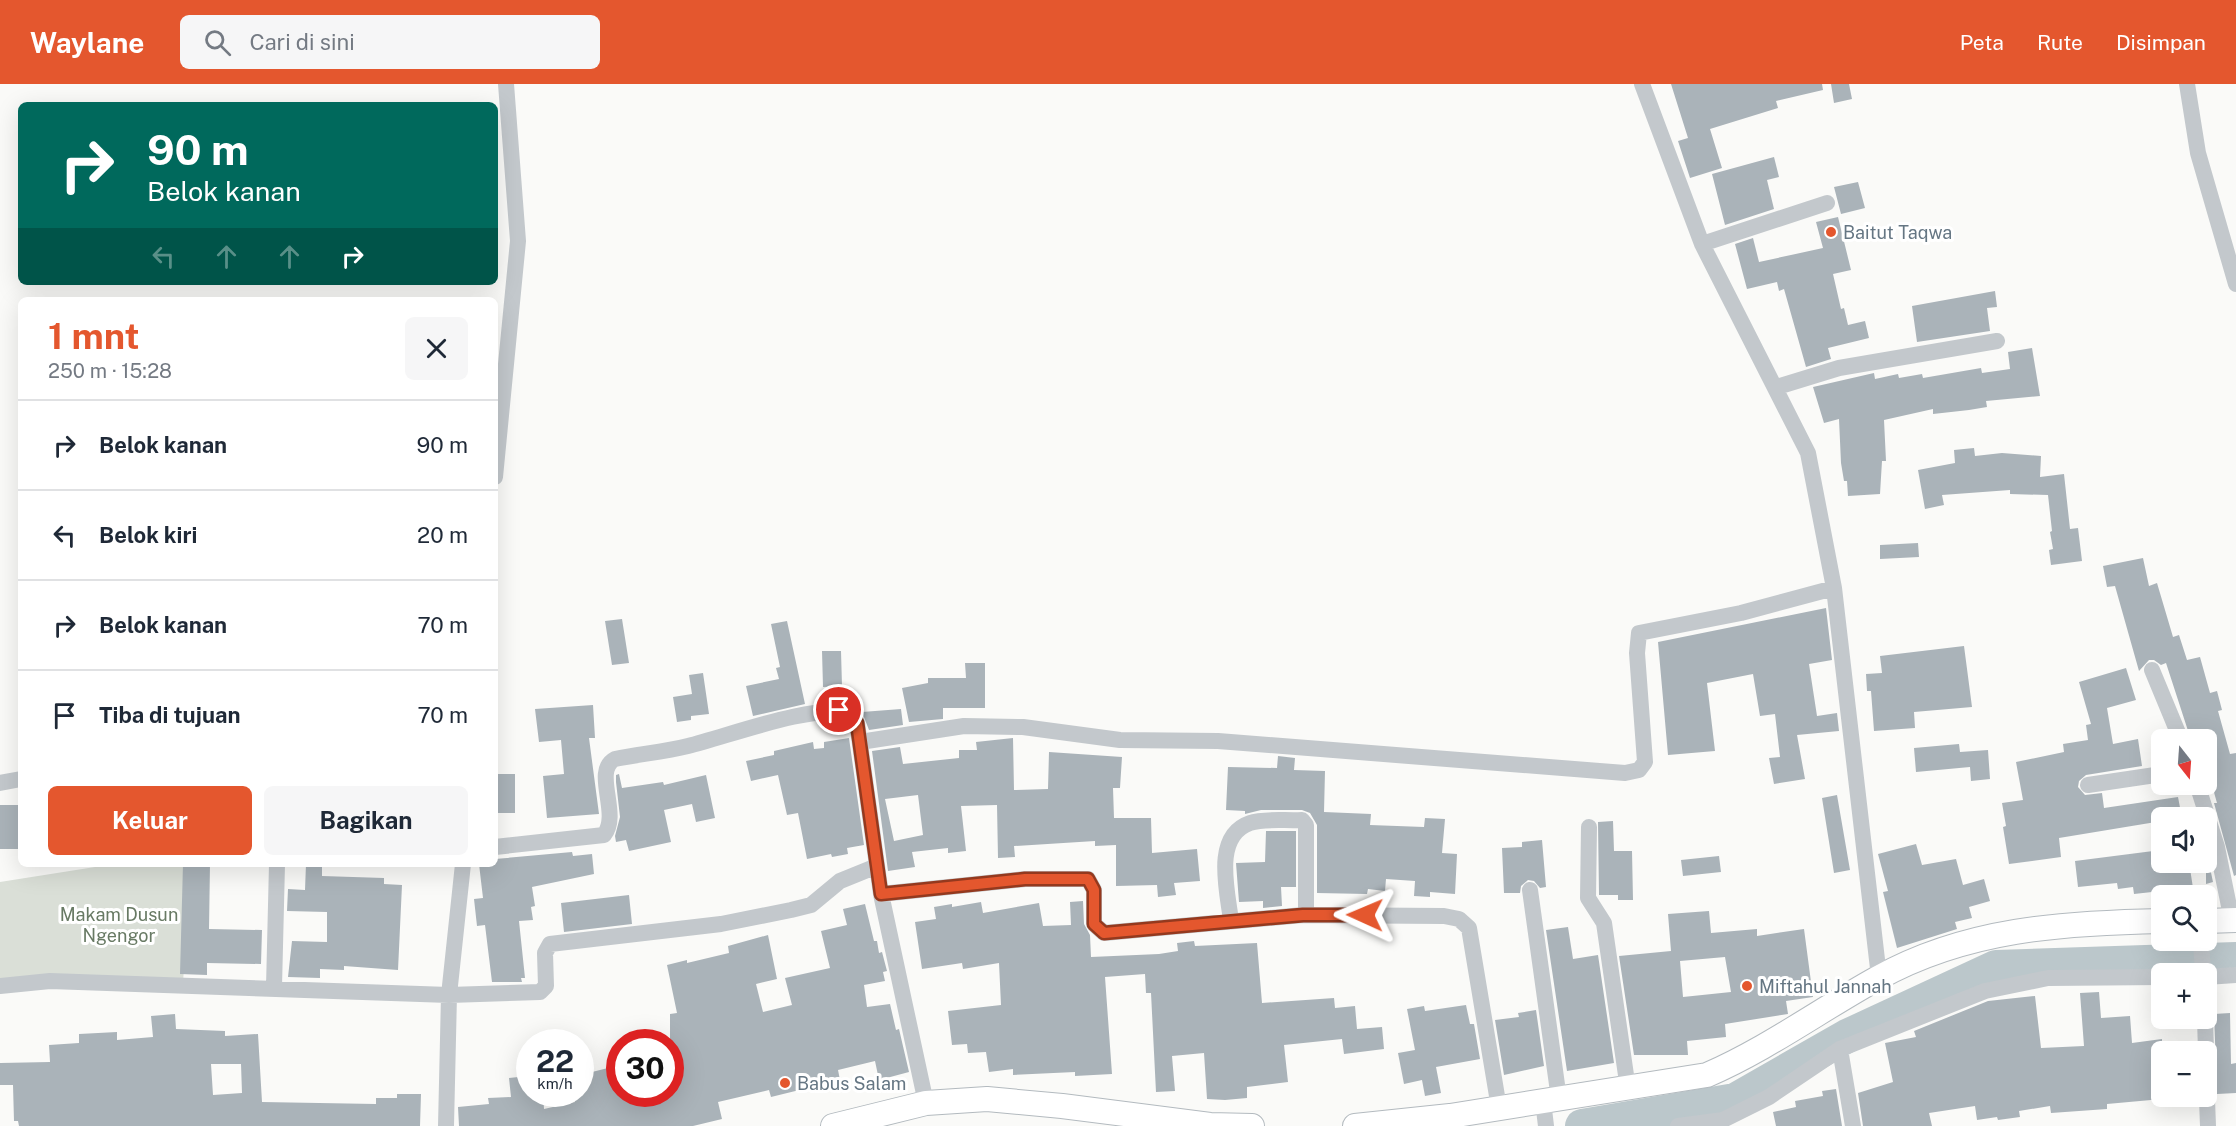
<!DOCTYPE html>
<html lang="id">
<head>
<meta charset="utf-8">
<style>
	body { margin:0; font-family:"Public Sans",sans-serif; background:#f6f6f7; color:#1f2937; height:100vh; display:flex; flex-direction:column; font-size:22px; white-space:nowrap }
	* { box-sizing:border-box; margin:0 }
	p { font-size:20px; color:#747a83 }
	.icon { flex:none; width:33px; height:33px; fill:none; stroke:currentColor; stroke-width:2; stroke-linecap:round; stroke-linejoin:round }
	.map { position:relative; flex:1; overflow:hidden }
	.side { position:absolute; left:18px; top:213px; width:480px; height:570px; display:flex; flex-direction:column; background:#fff; border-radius:9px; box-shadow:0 6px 24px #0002 }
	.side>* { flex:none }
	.top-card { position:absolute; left:18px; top:18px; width:480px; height:183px; border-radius:9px; box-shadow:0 6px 24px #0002; background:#00695c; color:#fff; overflow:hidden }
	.needle { width:39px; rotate:163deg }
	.buttons { position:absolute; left:2151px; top:645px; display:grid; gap:12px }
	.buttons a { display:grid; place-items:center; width:66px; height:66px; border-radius:9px; background:#fff; box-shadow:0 6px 24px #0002; font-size:30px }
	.speed { position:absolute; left:516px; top:945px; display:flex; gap:12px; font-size:30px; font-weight:700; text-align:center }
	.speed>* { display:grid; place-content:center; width:78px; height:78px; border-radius:50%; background:#fff; box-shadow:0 6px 24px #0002; line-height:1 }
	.speed small { font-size:15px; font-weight:400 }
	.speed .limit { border:9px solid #d22; background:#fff; color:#111 }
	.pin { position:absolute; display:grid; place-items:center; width:51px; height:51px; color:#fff; margin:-26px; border:3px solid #fff; border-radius:50%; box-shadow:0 2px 6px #0007 }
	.me { position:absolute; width:66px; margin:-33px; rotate:271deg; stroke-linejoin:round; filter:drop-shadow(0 0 4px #0008) }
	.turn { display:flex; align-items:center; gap:21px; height:126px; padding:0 30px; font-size:27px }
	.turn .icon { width:78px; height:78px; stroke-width:2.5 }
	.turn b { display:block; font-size:42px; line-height:51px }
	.lanes { display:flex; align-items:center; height:57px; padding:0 30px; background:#0003; justify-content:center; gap:30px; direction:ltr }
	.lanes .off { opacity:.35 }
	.round { display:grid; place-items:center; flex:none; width:63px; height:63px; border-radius:9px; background:#f6f6f7 }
	.summary { display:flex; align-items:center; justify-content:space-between; height:102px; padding:0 30px }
	h1 { font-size:36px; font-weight:700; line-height:45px; color:#e4572e }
	.primary-button { display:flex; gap:12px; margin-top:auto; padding:12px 30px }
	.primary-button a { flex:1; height:69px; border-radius:9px; background:#e4572e; color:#fff; font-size:24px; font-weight:700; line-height:69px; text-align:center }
	.primary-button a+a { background:#f6f6f7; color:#1f2937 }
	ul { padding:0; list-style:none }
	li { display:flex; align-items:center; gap:18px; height:90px; padding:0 30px; border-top:2px solid #e0e1e3 }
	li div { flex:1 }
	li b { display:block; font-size:22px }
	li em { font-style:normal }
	header { display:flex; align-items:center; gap:36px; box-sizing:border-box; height:84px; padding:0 30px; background:#e4572e; color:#fff }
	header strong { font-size:28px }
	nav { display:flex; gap:33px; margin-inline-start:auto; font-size:21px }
	.search { width:420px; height:54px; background:#f6f6f7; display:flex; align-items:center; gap:15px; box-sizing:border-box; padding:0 21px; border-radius:9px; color:#747a83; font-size:22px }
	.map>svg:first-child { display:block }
</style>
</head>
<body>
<header>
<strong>Waylane</strong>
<div class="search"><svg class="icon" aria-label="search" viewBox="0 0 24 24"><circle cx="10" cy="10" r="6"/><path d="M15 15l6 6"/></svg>Cari di sini</div>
<nav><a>Peta</a><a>Rute</a><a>Disimpan</a></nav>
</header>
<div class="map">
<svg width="2236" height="1042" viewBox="0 0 2236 1042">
	<rect width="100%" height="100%" fill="#fafaf8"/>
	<path fill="#dadfd7" d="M114,780h75l-6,121 -183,1v-104z"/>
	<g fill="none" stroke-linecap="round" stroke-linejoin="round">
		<path stroke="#bbc7cb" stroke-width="34" d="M1582,1042l153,-26 112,-64 149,-69 240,-8"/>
	</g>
	<path fill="#aab3b9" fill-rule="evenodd" d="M1671,0h151l1,6 -47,11 2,7 -68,21 12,39 -32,10 -12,-37 10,-3z
		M1831,0h18l3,15 -18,4z
		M1774,73l5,20 -12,3 7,29 -49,16 -13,-51z
		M1858,98l7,26 -24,6 -7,-27z
		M1838,133l13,53 -18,4 8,35 3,-1 4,17 17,-4 4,17 -41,10 3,11 -25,8 -22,-78 -5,2 -2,-9 -30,7 -12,-45 18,-6 6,24 64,-14 -7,-26z
		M1995,207l2,16 -10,1 3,23 -73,11 -5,-36z
		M2032,264l8,48 -54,5 1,6 -18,3 -36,4v-5l-49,11 2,41h-4l-2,33 -32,2 -1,-15h-3l-3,-18 -2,-44 -15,4 -11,-36 61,-14 1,6 23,-5 1,4 23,-4 1,4 58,-10 1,5 28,-4 -2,-17z
		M1974,364l1,8 27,-3 39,3 -1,21 24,-3 6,55 8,-1 4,33 -31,4 -2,-15 4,-1 -3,-17 2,-1 -4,-36 -38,-1v-4l-68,5 2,10 -19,4 -7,-39 37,-7 -1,-13z
		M1918,459l1,14 -39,2v-14z
		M2143,474l6,28 8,-3 16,54 6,-2 8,25 13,-3 10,36 7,-2 5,19 -4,1 12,43 6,-1v122l-2,1 -20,-73h3l-11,-39v-24h-15l-25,-77 -5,2 -7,-5h-5l-10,11 -24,-85 -8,1 -4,-21z
		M1826,524l6,52 -23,4 8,52 20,-3 2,18 -42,4 8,44 -31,5 -5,-26 11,-1 -5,-43 -15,2 -7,-42 -46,9 8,68 -47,4 -10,-113z
		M622,535l7,44 -17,2 -7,-44z
		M787,537l18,83 -52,12 -7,-30 33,-7 -3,-11 4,-1 -9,-43z
		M1964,562l8,61 -58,5 1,16 -41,3 -3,-40h-4l-1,-17 16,-1 -2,-17z
		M822,567h19l1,35 -19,1z
		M965,579h20v45h-42v11l-34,3 -7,-34 26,-5v-5h38z
		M2126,584l10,32 -29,8 6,36 25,-5 4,27 -56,9 -7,6 -1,6 7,8 17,-2 2,15 74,-11 4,21h-20v3l-103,17 2,19 -52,7 -6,-37 3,-1 -4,-23 21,-3 -7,-38 48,-10 -1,-8 25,-4 -2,-15 5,-1 -12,-42z
		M703,589l6,41 -18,2v4l-14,2 -4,-25 19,-3 -3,-19z
		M593,621l2,33h-6l10,76 -52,4 -4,-42 21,-2 -3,-34 -22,2 -4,-33z
		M901,625l2,16 -34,5 -7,-18z
		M849,654l15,107 -17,3 1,6 -16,3 -1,-3 -24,5 -9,-46 -11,2 -9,-40 -27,6 -5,-20 28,-6v-4l39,-9 1,7 10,-1v-6z
		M1013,654l1,52 34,-1 1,-37 73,5 -2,31h-7l1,30h37l1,35 45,-4 3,32 -26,2 2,12 -18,2 -1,-12 -41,1v-41l-21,1v-5l-81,5 1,11 -17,1 -1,-53 -36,1 5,45 -18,2v-5l-36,4 3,15 -27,4 -16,-120 28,-4 3,17 56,-6v-8h18l-1,-8zM918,711l5,40 -29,6 -9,-42z
		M1959,660l1,8 28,-2 2,29 -19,2 -1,-14 -54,5 -2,-24z
		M1278,672l17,2 -1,12 31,1 -1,41 47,2 -1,11 54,2 1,-9 20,1 -3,34 15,1 -2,40 -25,-2v5l-16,-1 1,-15 -29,-2 -1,12 -17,-2 -1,5 -50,-1v-68l-7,-12 -8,-3h-41l-16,4v-3l-19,-1 2,-43 49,1z
		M495,690h20v39h-20z
		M619,690l3,14 41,-6 1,3 42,-10 9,43 -19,4 -4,-18 -28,6 7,32 -42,9 -3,-11 -10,2 -1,-6 5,-19 -4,-35v-7z
		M1837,711l13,75 -16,3 -12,-75z
		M0,721h18l1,44h-19z
		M1613,737l1,30h18l1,49h-15v-5h-19l-1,-73z
		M1266,747h30v56h-15l1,19 -19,2v-7l-24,1 -3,-39 29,-1z
		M1542,756l4,47 -6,1 -6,-7 -6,-1 -7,6 -1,7h-16l-2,-45 20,-1v-5z
		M1916,760l6,21 34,-6 7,26 21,-6 6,22 -21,6 3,11 -17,4 2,7 -60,19 -14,-56 5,-1 -10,-37z
		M2206,765l7,33 -7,2z
		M2161,766l1,12h27l4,26 -40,9 -1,-5 -18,2 -1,-7 -15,2 -1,-6 -39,4 -3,-26z
		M572,768l1,4 19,-2 2,20 -62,13 3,19 -4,1 2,13 -14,1 6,57h-4l1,4h-30l-7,-57 -8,1 -3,-27 9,-1 -4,-34h16v-5z
		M1719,772l2,16 -38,4 -2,-16z
		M183,780h27l-1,65 53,1 -1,34 -54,-1v12l-27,-1z
		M306,780h16v12l62,2v6l18,1 -4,85 -54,-4v4l-24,-1v9l-32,-1 4,-36 35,1v-30l-40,-1 1,-22 17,1z
		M629,811l3,29 -68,8 -3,-29z
		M1083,817l1,23 6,11 1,22 68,-3 19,-3 -1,-8 17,-2 1,5 62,-3 5,60 72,-5 1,10 20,-2 2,23 25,-2 2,22 -40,5 -2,-15 -58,6 4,37 -41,5v11l-22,2 -18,-1 -3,-46 -32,3 3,35 -19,1 -5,-99h-5l-1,-19 -40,3 7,97 -37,2v-4l-62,3v-6l-24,3 -3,-20 -18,1 -1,-9 -15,1 -4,-34 53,-6 -2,-42 -36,6 -1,-6 -40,6 -7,-47 21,-3 -2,-12 18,-3v3l29,-5 2,11 56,-10 4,23 28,-1 -1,-23z
		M865,820l9,37h3l2,12 3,-1 5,19 -4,1 2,9 -21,4 3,22 23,-3 6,26 3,-1 10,43 -30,8 -4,-19 -37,9 2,10 -69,17 -2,-7 -51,12 4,17 -29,7h-234l-1,-19 31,-3 -1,-6 23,-1 -2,-19 19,-2 1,18h14l1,15 31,-7 -2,-8h7v-19l40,-10v29h50v-80l7,-1 -10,-48 20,-5v3l42,-10 -1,-7 40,-11 9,44 -21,5 7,28 29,-7 -7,-27 45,-10 -9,-37 26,-6 -4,-16z
		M1709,827l2,22 46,-4v7l47,-7 9,68 -27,4 2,13 -63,10 1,13 -39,4 1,14h-54l-15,-99 52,-5 -3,-37zM1725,873l6,35 -48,5 -3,-36z
		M1568,843l5,32 25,-4 16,108 -47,8 -21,-141z
		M2099,908l2,26 29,-2 2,27 30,-4v60l-55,5v5l-56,4 -1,-7 -31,5 1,6 -22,3 -1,-3 -20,3 -2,-14 -46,7 3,13h-69l-5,-33 35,-11 -8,-39 31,-6 -2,-6 74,-30 47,-5 6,52 43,-2 -4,-53z
		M1466,921l4,19h4l6,35 -44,8 5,26 -16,3 -3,-16 -18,4 -6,-31 17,-3 -8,-41 17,-3 1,5z
		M1536,926l8,56 -40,9 -9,-55 24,-3 -1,-4z
		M2230,929l1,51 5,-1v30l-19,1 -3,-80z
		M175,930l1,15 49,2v5l33,-2 4,68 114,2v-6h21v-4h24l-1,32h-401l-1,-5h-4l-1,-36h-13v-22l50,-1 -1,-17 30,-2v-9l38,-2v8l36,-3 -2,-21zM211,980h30l1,29 -29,2z
		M1836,1005l6,37h-66l-3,-14 23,-5 -1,-6 28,-5 -1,-5z"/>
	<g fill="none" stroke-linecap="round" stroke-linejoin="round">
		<g stroke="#b3babf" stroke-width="26">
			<path id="secondary" d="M2206,837l30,-1
				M833,1042l93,-23 61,-4 75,7 148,19 42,1
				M1355,1042l95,-10 257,-41c60,-26 113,-65 171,-97 88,-49 184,-55 284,-57"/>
		</g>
		<path stroke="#c3c8cc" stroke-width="16" d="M1642,0l60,160 106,209 26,135 45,389
			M2187,0l11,69 38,131
			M1702,160l125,-41
			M1777,303l62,-19 158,-27
			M495,393l23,-236 -12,-157
			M2152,586l29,70
			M860,658l104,-16 59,1 97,13 98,1 407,32 14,-3 6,-8 -8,-109 2,-20 102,-20 93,-25
			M0,699l21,-4
			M2197,700l20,63 15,74
			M2088,701l74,-11
			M1589,743l-1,71 16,25 24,166
			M495,763l109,-12c17,-21 -12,-64 11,-76 24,-5 49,-7 73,-13 41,-10 124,-42 162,-33l7,10 24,171 45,209
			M1530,806l29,209
			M881,810l144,-15h63l6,11v34l10,9 199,-18 141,1 15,3 10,9 30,180
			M1231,837c-3,-28 -19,-85 19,-98 14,-5 36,-2 52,-3l4,5v90
			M2201,856l2,34
			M2206,893l30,-2
			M0,902l50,-5 399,14 91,-3 6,-6 -1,-33 5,-9 171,-20 70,-14 20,-5 29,-24 37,-15
			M274,903l3,-123
			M2205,934l1,34
			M1840,965l13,77
			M2206,989l2,53
			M1543,1017l3,25
			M446,1042l3,-131 14,-131
			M1678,1042l45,-6 46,-23 71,-48 145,-58 63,-13 114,-1"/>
		<use href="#secondary" stroke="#fff" stroke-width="24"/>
	</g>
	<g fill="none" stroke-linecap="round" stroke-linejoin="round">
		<g stroke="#94391e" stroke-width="15">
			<path id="route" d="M839,626l11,3 7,10 24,171 144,-15h63l6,11v34l10,9 199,-18h62"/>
		</g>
		<use href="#route" stroke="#e4572e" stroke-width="10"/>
	</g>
	<g fill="#e4572e" stroke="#fff" stroke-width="2">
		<circle cx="1831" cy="148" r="6"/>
		<circle cx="1747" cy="902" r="6"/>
		<circle cx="785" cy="999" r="6"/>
	</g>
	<g text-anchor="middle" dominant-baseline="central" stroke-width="6" stroke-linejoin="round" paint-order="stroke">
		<g font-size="18" fill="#657683" stroke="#fff" text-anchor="start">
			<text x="1843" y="148">Baitut Taqwa</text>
			<text x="1759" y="902">Miftahul Jannah</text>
			<text x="797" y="999">Babus Salam</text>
		</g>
		<g font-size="18" fill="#687a64" stroke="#fff">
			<text x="119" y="830">Makam Dusun<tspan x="119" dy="21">Ngengor</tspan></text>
		</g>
	</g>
</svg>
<div class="buttons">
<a><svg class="needle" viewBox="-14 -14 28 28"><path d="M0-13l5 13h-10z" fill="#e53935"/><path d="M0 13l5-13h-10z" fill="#747a83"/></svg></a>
<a><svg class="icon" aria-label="sound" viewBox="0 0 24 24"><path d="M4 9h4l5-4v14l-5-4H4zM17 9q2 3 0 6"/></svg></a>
<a><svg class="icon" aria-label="search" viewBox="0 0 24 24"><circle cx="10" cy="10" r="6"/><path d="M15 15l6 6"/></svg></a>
<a>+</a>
<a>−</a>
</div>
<div class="speed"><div>22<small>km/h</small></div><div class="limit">30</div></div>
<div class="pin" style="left:839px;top:626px;background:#d93025"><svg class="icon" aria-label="arrive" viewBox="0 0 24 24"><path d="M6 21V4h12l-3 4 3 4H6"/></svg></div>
<svg class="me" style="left:1365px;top:831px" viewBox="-20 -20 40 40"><path d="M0-17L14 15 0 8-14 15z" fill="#e4572e" stroke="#fff" stroke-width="4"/></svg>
<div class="top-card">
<div class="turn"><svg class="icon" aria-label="right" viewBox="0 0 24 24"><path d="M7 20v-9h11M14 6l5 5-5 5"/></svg><div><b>90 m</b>Belok kanan</div></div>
<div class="lanes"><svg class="icon off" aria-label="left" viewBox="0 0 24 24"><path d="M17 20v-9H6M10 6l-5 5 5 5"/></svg><svg class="icon off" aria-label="ahead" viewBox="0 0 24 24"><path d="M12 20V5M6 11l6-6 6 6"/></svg><svg class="icon off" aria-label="ahead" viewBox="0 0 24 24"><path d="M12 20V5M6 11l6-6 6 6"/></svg><svg class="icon" aria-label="right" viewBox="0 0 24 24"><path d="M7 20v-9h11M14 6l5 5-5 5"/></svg></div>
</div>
<section class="side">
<div class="summary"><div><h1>1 mnt</h1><p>250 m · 15:28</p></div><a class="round"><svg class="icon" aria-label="close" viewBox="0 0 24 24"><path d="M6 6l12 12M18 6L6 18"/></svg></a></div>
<ul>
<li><svg class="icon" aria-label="right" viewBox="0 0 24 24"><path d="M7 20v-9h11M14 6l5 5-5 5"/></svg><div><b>Belok kanan</b></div><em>90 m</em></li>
<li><svg class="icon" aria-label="left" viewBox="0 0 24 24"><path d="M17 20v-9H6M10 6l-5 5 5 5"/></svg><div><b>Belok kiri</b></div><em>20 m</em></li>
<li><svg class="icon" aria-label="right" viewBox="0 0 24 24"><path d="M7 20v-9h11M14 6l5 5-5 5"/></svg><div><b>Belok kanan</b></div><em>70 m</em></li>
<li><svg class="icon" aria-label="arrive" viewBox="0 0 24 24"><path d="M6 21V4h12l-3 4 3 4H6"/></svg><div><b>Tiba di tujuan</b></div><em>70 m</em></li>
</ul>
<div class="primary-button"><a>Keluar</a><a>Bagikan</a></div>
</section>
</div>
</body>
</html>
